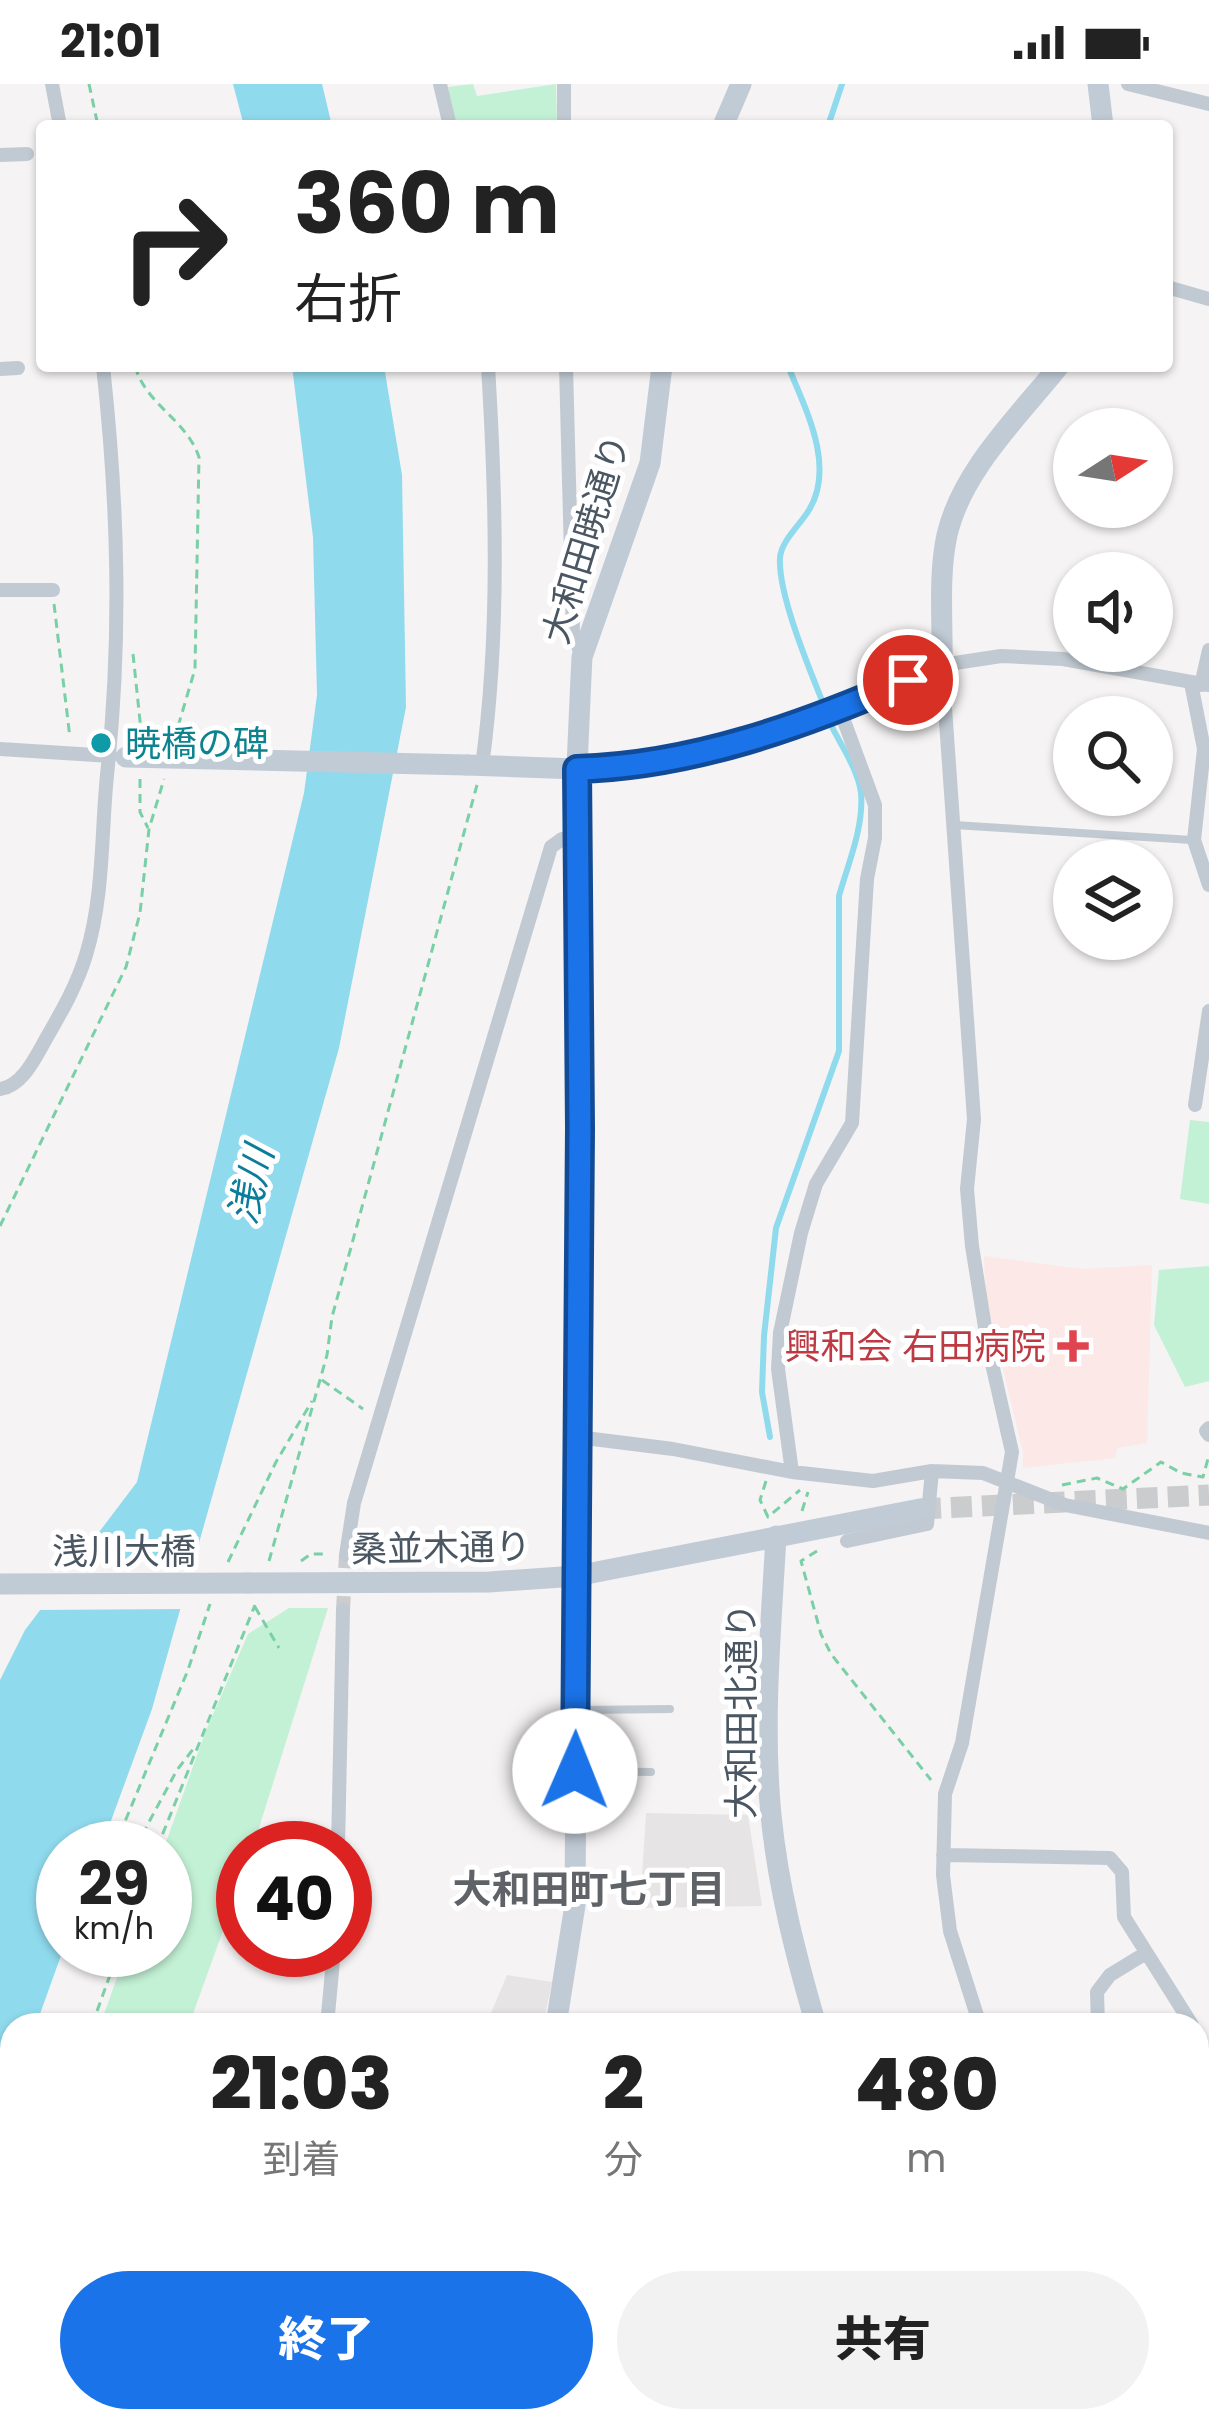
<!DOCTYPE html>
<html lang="ja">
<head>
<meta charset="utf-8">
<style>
	body { margin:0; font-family:Poppins,"Noto Sans JP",sans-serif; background:#f2f2f2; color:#222; height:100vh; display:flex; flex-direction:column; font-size:45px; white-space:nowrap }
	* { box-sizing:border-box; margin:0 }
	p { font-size:39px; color:#767676 }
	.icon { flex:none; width:66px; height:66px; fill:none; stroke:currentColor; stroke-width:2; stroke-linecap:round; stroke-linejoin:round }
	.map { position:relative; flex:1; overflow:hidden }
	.drawer { position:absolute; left:0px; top:1929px; width:1209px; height:420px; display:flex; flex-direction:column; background:#fff; border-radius:36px 36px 0 0; box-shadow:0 3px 9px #0004 }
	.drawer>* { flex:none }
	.top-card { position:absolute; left:36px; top:36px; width:1137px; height:252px; border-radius:12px; box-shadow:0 3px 9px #0004; background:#fff; color:#222; overflow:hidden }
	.needle { width:78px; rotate:78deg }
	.tools { position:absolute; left:1053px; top:324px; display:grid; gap:24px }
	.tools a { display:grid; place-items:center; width:120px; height:120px; border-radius:50%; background:#fff; box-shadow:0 3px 9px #0004; font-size:60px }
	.speed { position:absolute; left:36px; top:1737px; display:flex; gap:24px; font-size:60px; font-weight:700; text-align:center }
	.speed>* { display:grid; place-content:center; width:156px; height:156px; border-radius:50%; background:#fff; box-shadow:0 3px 9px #0004; line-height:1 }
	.speed small { font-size:30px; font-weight:400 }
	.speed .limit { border:18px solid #d22; background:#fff; color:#111 }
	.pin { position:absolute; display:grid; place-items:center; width:102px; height:102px; color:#fff; margin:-51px; border:6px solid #fff; border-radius:50%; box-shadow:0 3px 12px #0007 }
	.me { position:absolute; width:132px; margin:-66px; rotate:1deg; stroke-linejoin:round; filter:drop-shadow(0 0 9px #0008) }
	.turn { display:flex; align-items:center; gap:42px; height:252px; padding:0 60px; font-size:54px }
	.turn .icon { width:156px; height:156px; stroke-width:2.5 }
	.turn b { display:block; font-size:84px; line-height:102px }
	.eta { display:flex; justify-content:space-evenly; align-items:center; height:204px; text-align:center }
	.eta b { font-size:72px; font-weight:800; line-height:84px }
	.primary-button { display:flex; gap:24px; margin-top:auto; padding:24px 60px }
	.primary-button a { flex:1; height:138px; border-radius:72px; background:#1a73e8; color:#fff; font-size:48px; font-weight:800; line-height:138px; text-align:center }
	.primary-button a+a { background:#f2f2f2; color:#222 }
	.status { display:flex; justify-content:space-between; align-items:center; height:84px; padding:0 60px; background:#fff; direction:ltr }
	.status svg { height:33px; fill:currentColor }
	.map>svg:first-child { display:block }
</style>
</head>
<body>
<div class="status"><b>21:01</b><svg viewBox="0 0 49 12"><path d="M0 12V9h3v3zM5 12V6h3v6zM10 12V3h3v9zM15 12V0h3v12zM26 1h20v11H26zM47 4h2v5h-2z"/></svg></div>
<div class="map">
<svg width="1209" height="2349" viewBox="0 0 1209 2349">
	<rect width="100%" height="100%" fill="#f5f3f3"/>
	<path fill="#e6e4e5" d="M646,1729l102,2 14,91 -122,2z
		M507,1891l45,7 -9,43h-57z
		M75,2337h394l-3,12h-399z"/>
	<path fill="#fce8e6" d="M984,1172l98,13 70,-4 -5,178 -30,5 -2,10 -92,10v-16l-37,-153z"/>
	<path fill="#c3f1d5" d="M473,0l4,12 79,-12 1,42h-102l-7,-39z
		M1190,1036l19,2v82l-29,-5z
		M1209,1182v115l-24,6 -31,-62 5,-55z
		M289,1524h39l-75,239 -10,1v27l-54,150h-89l27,-75h38l-1,-102 41,-115 43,-99z
		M1071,2337h78l5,12h-80z"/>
	<path fill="#90daee" d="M233,0h89l10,42h-88z
		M292,282h92l18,109 4,232 -67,341 -187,661 -51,139h-38v102l-27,75h-24v65l-12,31v-441l25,-50 112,-148 167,-689 13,-98 -4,-158z
		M250,2337l69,8v4h-70z"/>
	<path fill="#f5f3f3" d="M72,1475h129l-15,50 -153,1z"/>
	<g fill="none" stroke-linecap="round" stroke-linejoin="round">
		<path stroke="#90daee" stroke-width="6" d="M828,42l14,-42
			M788,282c17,42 48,100 21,144 -9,15 -28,31 -29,48 -2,36 29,110 43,145
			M770,1353l-8,-45 2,-56 12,-108 63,-177v-155c9,-32 25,-69 22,-103 -3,-24 -21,-49 -31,-70"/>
		<path stroke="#caccce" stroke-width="14" stroke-dasharray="14 7" stroke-linecap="butt" d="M343,1526l3,-55"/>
		<path stroke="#caccce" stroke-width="21" stroke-dasharray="21 10" stroke-linecap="butt" d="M920,1425l289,-14"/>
		<path stroke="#7ad0a6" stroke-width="3" stroke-dasharray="9 6" stroke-linecap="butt" d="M89,0l9,42
			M135,282c11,39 51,53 64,91l-4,212 -21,71
			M54,520l16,134
			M133,570l9,86
			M140,695v33l8,16
			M0,1142l126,-259 14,-54 9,-84 15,-50
			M322,1296l41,29
			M766,1397l-6,19 8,17 32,-27
			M1062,1401l35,-7 26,11 38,-27 20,11 22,4 6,-22
			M802,1427l6,-19
			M817,1467l-16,10 20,73 10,20 100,126
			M269,1477l58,-206 5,-38 145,-532
			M301,1477l10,-7h16
			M228,1478l48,-100 36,-61
			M255,1523l24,41
			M114,1764l74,-178 22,-66
			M135,1764l42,-78 17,-22
			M157,1764l98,-243
			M92,1941l27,-75
			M0,2213l10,-23
			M1,2349l11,-166"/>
		<path stroke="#c1cad2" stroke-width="8" d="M954,741l238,15
			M582,1626l88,-1
			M580,1687l71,1"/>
		<path stroke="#c1cad2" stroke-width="14" d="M52,0l8,42
			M440,0l10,42
			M1128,0l81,20
			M564,42v-42
			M0,71l27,-1
			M1167,203l42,12
			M566,282l7,266 9,25
			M0,285l18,-1
			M0,506h53
			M942,581l32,454 -7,70 5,57 16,100 24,106 -50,291 -17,51 -2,81 7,56 30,94
			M1191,599l13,66 -10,91 15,45
			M1201,601l8,-35
			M0,665l111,7
			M482,682c18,-131 14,-268 6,-400
			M577,685l82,-6 32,-8 149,-45 102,-45 59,-9 62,3 146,26
			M0,1005c23,-3 36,-33 47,-52 15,-26 30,-52 39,-82 18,-59 15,-120 21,-180 15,-138 11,-271 -4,-409
			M1195,1021l14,-94
			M1209,1344l-3,3 3,4
			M577,1353l96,12 119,23 81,9 59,-10 51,2 82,32 144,28
			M792,1388l-14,-103 2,-36 21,-100 15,-49 36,-61 15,-244 8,-41v-33l-35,-95
			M847,1457l80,-17 5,-53
			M346,1471l8,-52 197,-656 11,-8 14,-1
			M338,1764l5,-238
			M943,1771l167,3 12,14 2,45 68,108
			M327,1941l7,-75
			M1098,1941l-1,-33 13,-17 36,-22
			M1197,1953l12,27
			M1197,2086l4,158
			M1197,2264l12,53
			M54,2349l10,-12
			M822,2349l3,-12"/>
		<path stroke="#c1cbd6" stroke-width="21" d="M1098,0l5,42
			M723,42l18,-42
			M942,581c1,-41 -4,-89 5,-130 15,-65 72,-119 112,-169
			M467,681l110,4
			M776,1452c-5,93 -14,186 -5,279 7,72 25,141 45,210
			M248,1499l241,-1 87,-6 344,-67
			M556,1941l19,-120 5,-777 -4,-339 5,-112 1,-20 68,-194 12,-97
			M905,2337v12
			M476,2349l3,-12"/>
		<path stroke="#c1cbd6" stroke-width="21" d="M126,673l341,8
			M0,1500l248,-1"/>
	</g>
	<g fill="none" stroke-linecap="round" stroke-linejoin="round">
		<g stroke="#114b97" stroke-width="30">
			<path id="route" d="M575,1687l5,-643 -3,-359c115,-3 227,-44 331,-89"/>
		</g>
		<use href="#route" stroke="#1a73e8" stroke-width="21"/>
	</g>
	<circle fill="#0f9aa8" stroke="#fff" stroke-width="4.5" cx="101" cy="659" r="12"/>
	<path fill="#e0444e" stroke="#fff" stroke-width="4.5" d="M1067 1244h12v12h12v12h-12v12h-12v-12h-12v-12h12z"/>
	<g text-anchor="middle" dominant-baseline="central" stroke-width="10" stroke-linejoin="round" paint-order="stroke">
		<g font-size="36" fill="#4a5661" stroke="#fff">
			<text transform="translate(586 455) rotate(-73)">大和田暁通り</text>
			<text transform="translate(441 1464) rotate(-1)">桑並木通り</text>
			<text x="124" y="1467">浅川大橋</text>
			<text transform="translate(741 1627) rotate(-90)">大和田北通り</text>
		</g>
		<g font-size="36" fill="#0d838f" stroke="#fff" text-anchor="start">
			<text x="125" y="659">暁橋の碑</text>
		</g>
		<g font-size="36" fill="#be3a42" stroke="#fff" text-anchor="end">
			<text x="1046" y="1262">興和会 右田病院</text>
		</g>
		<g font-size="39" font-style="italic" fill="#0c7c9b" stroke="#fff">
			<text transform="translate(251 1101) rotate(-76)">浅川</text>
		</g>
		<g font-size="39" font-weight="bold" fill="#5f6368" stroke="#fff">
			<text x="589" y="1805">大和田町七丁目</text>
		</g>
	</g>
</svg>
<div class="tools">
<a><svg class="needle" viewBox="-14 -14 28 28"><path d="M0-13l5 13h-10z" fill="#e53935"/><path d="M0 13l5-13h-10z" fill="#767676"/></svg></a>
<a><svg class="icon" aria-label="sound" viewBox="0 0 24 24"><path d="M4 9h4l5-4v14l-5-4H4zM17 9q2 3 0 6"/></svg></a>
<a><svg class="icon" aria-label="search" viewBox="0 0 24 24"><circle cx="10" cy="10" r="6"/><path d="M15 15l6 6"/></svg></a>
<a><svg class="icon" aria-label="layers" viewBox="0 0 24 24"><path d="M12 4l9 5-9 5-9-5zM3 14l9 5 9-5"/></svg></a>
</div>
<div class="speed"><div>29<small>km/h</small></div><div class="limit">40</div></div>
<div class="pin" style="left:908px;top:596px;background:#d93025"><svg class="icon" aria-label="arrive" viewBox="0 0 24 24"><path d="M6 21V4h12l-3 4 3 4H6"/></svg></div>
<svg class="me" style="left:575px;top:1687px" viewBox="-20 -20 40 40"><circle r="19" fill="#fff"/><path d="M0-13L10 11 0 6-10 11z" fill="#1a73e8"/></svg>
<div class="top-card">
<div class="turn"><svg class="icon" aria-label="right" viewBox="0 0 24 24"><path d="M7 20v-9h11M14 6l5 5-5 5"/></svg><div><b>360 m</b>右折</div></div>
</div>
<section class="drawer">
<div class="eta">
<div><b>21:03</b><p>到着</p></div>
<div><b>2</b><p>分</p></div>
<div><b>480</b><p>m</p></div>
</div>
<div class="primary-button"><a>終了</a><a>共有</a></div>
</section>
</div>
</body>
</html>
